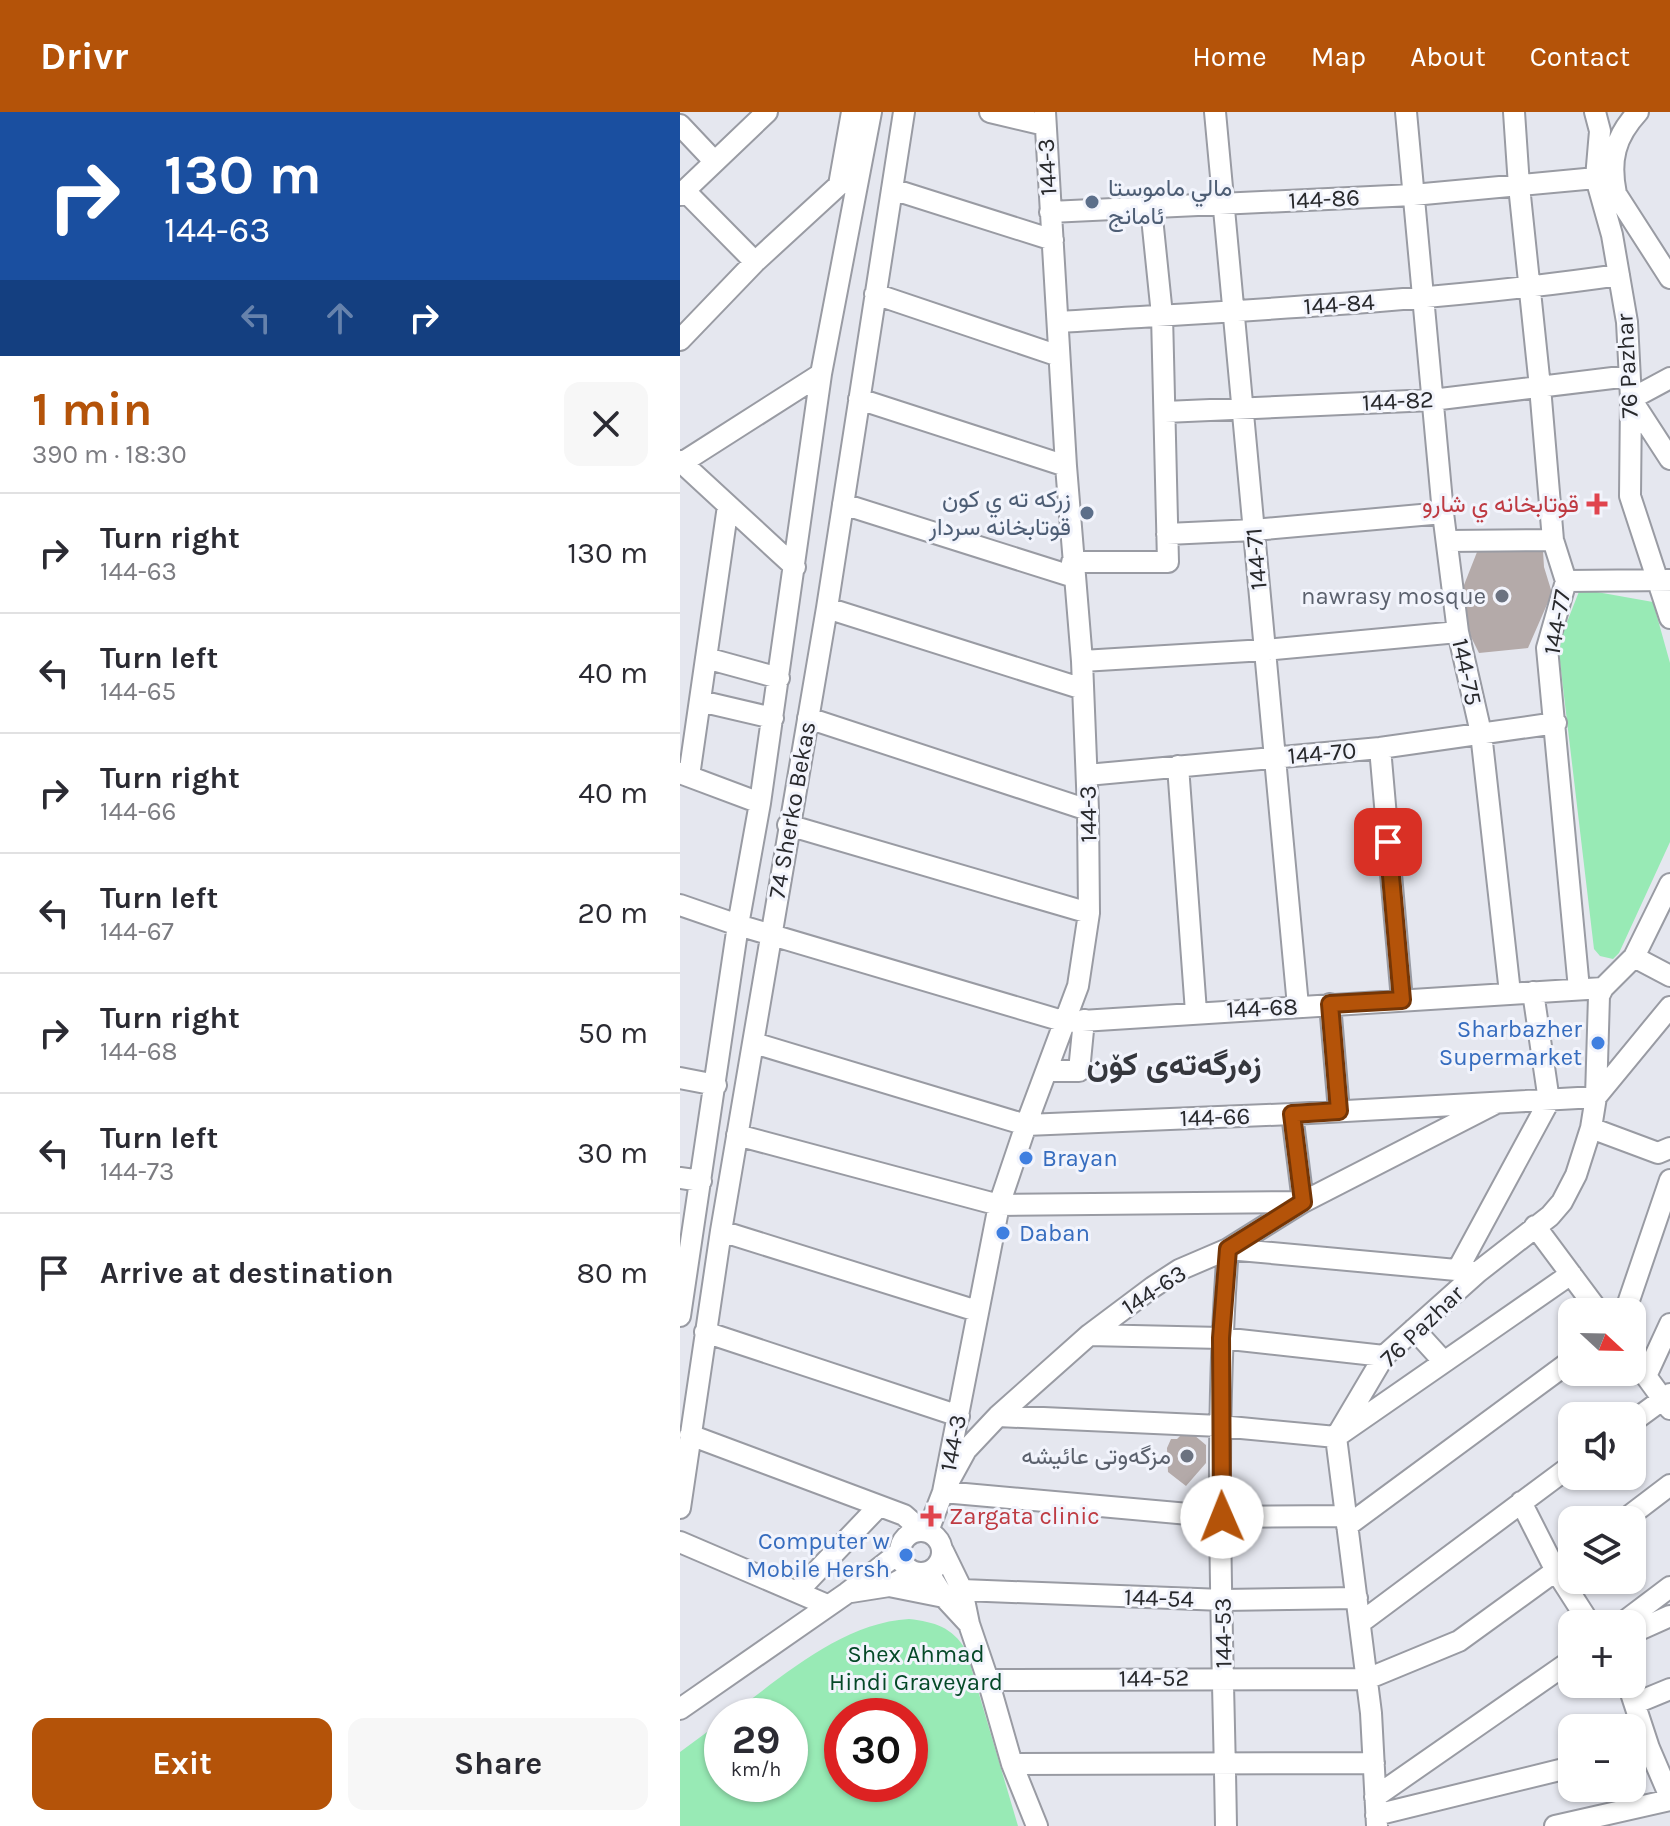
<!DOCTYPE html>
<html lang="en">
<head>
<meta charset="utf-8">
<style>
	body { margin:0; font-family:Karla,Vazirmatn,sans-serif; background:#f7f7f7; color:#2b2b33; height:100vh; display:flex; flex-direction:column; font-size:30px; white-space:nowrap }
	* { box-sizing:border-box; margin:0 }
	p { font-size:26px; color:#7c7c81 }
	.icon { flex:none; width:44px; height:44px; fill:none; stroke:currentColor; stroke-width:2; stroke-linecap:round; stroke-linejoin:round }
	.map { position:relative; flex:1; overflow:hidden }
	.sheet { display:flex; flex-direction:column; background:#fff; width:680px }
	.sheet>* { flex:none }
	.top-card { background:#1a4fa0; color:#fff; overflow:hidden }
	.needle { width:52px; rotate:112deg }
	.controls { position:absolute; left:878px; top:1186px; display:grid; gap:16px }
	.controls a { display:grid; place-items:center; width:88px; height:88px; border-radius:16px; background:#fff; box-shadow:0 2px 6px #0004; font-size:40px }
	.speed { position:absolute; left:24px; top:1586px; display:flex; gap:16px; font-size:40px; font-weight:700; text-align:center }
	.speed>* { display:grid; place-content:center; width:104px; height:104px; border-radius:50%; background:#fff; box-shadow:0 2px 6px #0004; line-height:1 }
	.speed small { font-size:20px; font-weight:400 }
	.speed .limit { border:12px solid #d22; background:#fff; color:#111 }
	.pin { position:absolute; display:grid; place-items:center; width:68px; height:68px; color:#fff; margin:-34px; border-radius:16px; box-shadow:0 4px 12px #0006 }
	.me { position:absolute; width:88px; margin:-44px; rotate:359deg; stroke-linejoin:round; filter:drop-shadow(0 0 6px #0008) }
	.turn { display:flex; align-items:center; gap:28px; height:168px; padding:0 32px; font-size:36px }
	.turn .icon { width:104px; height:104px; stroke-width:2.5 }
	.turn b { display:block; font-size:56px; line-height:68px }
	.lanes { display:flex; align-items:center; height:76px; padding:0 32px; background:#0003; justify-content:center; gap:40px; direction:ltr }
	.lanes .off { opacity:.35 }
	.round { display:grid; place-items:center; flex:none; width:84px; height:84px; border-radius:16px; background:#f7f7f7 }
	.summary { display:flex; align-items:center; justify-content:space-between; height:136px; padding:0 32px }
	h1 { font-size:48px; font-weight:700; line-height:60px; color:#b45309 }
	.cta { display:flex; gap:16px; margin-top:auto; padding:16px 32px }
	.cta a { flex:1; height:92px; border-radius:16px; background:#b45309; color:#fff; font-size:32px; font-weight:700; line-height:92px; text-align:center }
	.cta a+a { background:#f7f7f7; color:#2b2b33 }
	ul { padding:0; list-style:none }
	li { display:flex; align-items:center; gap:24px; height:120px; padding:0 32px; border-top:2px solid #e1e1e2 }
	li div { flex:1 }
	li b { display:block; font-size:30px }
	li em { font-style:normal }
	header { display:flex; align-items:center; gap:48px; box-sizing:border-box; height:112px; padding:0 40px; background:#b45309; color:#fff }
	header strong { font-size:38px }
	nav { display:flex; gap:44px; margin-inline-start:auto; font-size:28px }
	main { display:flex; flex:1; min-height:0 }
	.map>svg:first-child { display:block }
</style>
</head>
<body>
<header>
<strong>Drivr</strong>
<nav><a>Home</a><a>Map</a><a>About</a><a>Contact</a></nav>
</header>
<main>
<section class="sheet">
<div class="top-card">
<div class="turn"><svg class="icon" aria-label="right" viewBox="0 0 24 24"><path d="M7 20v-9h11M14 6l5 5-5 5"/></svg><div><b>130 m</b>144-63</div></div>
<div class="lanes"><svg class="icon off" aria-label="left" viewBox="0 0 24 24"><path d="M17 20v-9H6M10 6l-5 5 5 5"/></svg><svg class="icon off" aria-label="ahead" viewBox="0 0 24 24"><path d="M12 20V5M6 11l6-6 6 6"/></svg><svg class="icon" aria-label="right" viewBox="0 0 24 24"><path d="M7 20v-9h11M14 6l5 5-5 5"/></svg></div>
</div>
<div class="summary"><div><h1>1 min</h1><p>390 m · 18:30</p></div><a class="round"><svg class="icon" aria-label="close" viewBox="0 0 24 24"><path d="M6 6l12 12M18 6L6 18"/></svg></a></div>
<ul>
<li><svg class="icon" aria-label="right" viewBox="0 0 24 24"><path d="M7 20v-9h11M14 6l5 5-5 5"/></svg><div><b>Turn right</b><p>144-63</p></div><em>130 m</em></li>
<li><svg class="icon" aria-label="left" viewBox="0 0 24 24"><path d="M17 20v-9H6M10 6l-5 5 5 5"/></svg><div><b>Turn left</b><p>144-65</p></div><em>40 m</em></li>
<li><svg class="icon" aria-label="right" viewBox="0 0 24 24"><path d="M7 20v-9h11M14 6l5 5-5 5"/></svg><div><b>Turn right</b><p>144-66</p></div><em>40 m</em></li>
<li><svg class="icon" aria-label="left" viewBox="0 0 24 24"><path d="M17 20v-9H6M10 6l-5 5 5 5"/></svg><div><b>Turn left</b><p>144-67</p></div><em>20 m</em></li>
<li><svg class="icon" aria-label="right" viewBox="0 0 24 24"><path d="M7 20v-9h11M14 6l5 5-5 5"/></svg><div><b>Turn right</b><p>144-68</p></div><em>50 m</em></li>
<li><svg class="icon" aria-label="left" viewBox="0 0 24 24"><path d="M17 20v-9H6M10 6l-5 5 5 5"/></svg><div><b>Turn left</b><p>144-73</p></div><em>30 m</em></li>
<li><svg class="icon" aria-label="arrive" viewBox="0 0 24 24"><path d="M6 21V4h12l-3 4 3 4H6"/></svg><div><b>Arrive at destination</b></div><em>80 m</em></li>
</ul>
<div class="cta"><a>Exit</a><a>Share</a></div>
</section>
<div class="map">
<svg width="990" height="1714" viewBox="0 0 990 1714">
	<rect width="100%" height="100%" fill="#e5e7ef"/>
	<path fill="#98eab5" fill-rule="evenodd" d="M900,477l73,13 17,61v179l-51,111 -6,6 -13,-3 -6,-7 -36,-304z
		M229,1507c26,3 43,8 57,31l52,176h-338v-74l42,-31v63h68v-68h-61c53,-39 112,-93 180,-97zM162,1604h68v68h-68z"/>
	<path fill="#b4aaa9" d="M799,435l64,4 1,16 8,26 -24,55 -49,5 -8,-16 -8,-32 1,-20z
		M503,1321l11,2 12,10v18l-20,23 -18,-14 -1,-24 4,-9h6z"/>
	<g fill="none" stroke-linecap="round" stroke-linejoin="round">
		<g stroke="#999ba3" stroke-width="24">
			<path id="minor" d="M310,0l55,13
				M535,0l83,894
				M726,0l37,401 15,119 23,101 29,260
				M834,0l5,74 21,201 13,153 13,41 -19,67 32,341
				M915,0l5,19 -4,47 16,57 15,87 4,77 -1,97 40,122
				M958,0c-23,25 -29,48 -22,82l54,84
				M0,13l34,36
				M212,77l161,51
				M5,79l70,71
				M0,83l87,-83
				M370,100l363,-17 183,-17
				M195,182l184,62
				M378,210c187,-12 375,-20 561,-47
				M0,228l75,-78 84,-77 13,-73
				M990,266l-39,21 39,60
				M179,287l207,67
				M485,300l267,-12 197,-24
				M0,349l115,106
				M0,352l141,-90
				M163,392l231,73
				M487,422l87,-4 189,-17
				M767,429l106,-1
				M392,450h96l-6,-247 -11,-107
				M886,469l104,-1
				M147,496l256,81
				M26,546l73,20
				M402,549l183,-11 193,-18
				M20,589l73,17
				M128,606l280,92
				M700,636l22,252
				M498,654l18,246
				M0,661l80,30
				M407,663l293,-27 176,-25
				M9,664l39,-270
				M108,713l301,88
				M0,793l58,20 328,97 537,-34
				M954,845l36,19
				M650,892l9,107
				M74,931l272,82 266,-11 304,-17 74,-90
				M367,959h32l5,-51
				M0,966l36,7
				M911,1016l67,25 12,-5
				M57,1023l262,70 304,-3 -11,-88
				M0,1066l21,3
				M855,1114l64,86
				M41,1119l256,80
				M778,1157l91,-168 -16,-109
				M945,1200l45,-132
				M0,1204l58,-391 22,-122 61,-429 50,-262
				M734,1217l30,33
				M25,1220l254,84
				M409,1223l132,3 163,18
				M952,1245l38,52
				M966,1264l24,-52
				M318,1304l222,10 116,11 235,-163
				M952,1310l38,-28
				M10,1323l214,80 17,15
				M841,1390l35,69 34,53
				M0,1396l41,-277 106,-623 77,-496
				M666,1404l-124,1 -279,-25 23,-42 32,-34 91,-81 64,-48 26,-17 49,-21 75,-47 193,-99
				M944,1408l46,-35
				M667,1414l225,-166
				M220 1440a21 21 0 1 1 42 0a21 21 0 1 1-42 0Z
				M248,1419l15,-39 56,-287 27,-80 52,-139 11,-73 -1,-103 -6,-149 -16,-195 -21,-354
				M0,1430l147,63
				M263,1439l19,39 7,34 19,56 24,84 25,62
				M248,1460l16,25 25,27
				M209,1474l55,11
				M282,1478l261,10 134,-2
				M117,1480l82,-86
				M171,1480l38,-6 26,-14
				M680,1511l212,-158
				M941,1512l49,-37
				M952,1521l38,-17
				M308,1568l379,-1 92,-38 113,-82
				M948,1572l21,64 21,49
				M956,1591l34,-14
				M0,1597l167,-116 53,-41
				M332,1652l362,-1
				M695,1685l197,-137
				M696,1703l196,-48
				M546,1714c-3,-192 -13,-386 2,-577l250,23
				M697,1714l-6,-113 -35,-276 48,-81 94,-84 72,-56 12,-14 14,-27 15,-47 5,-31 3,-101 4,-8 31,-31 36,-73
				M875,1714l115,-26"/>
		</g>
		<use href="#minor" stroke="#fff" stroke-width="20"/>
	</g>
	<g fill="none" stroke-linecap="round" stroke-linejoin="round">
		<g stroke="#753606" stroke-width="20">
			<path id="route" d="M542,1405l-1,-179 7,-89 75,-47 -11,-88 47,-3 -9,-107 72,-4 -14,-158"/>
		</g>
		<use href="#route" stroke="#b45309" stroke-width="14"/>
	</g>
	<g fill="#5c6f8a" stroke="#f2f4fc" stroke-width="3">
		<circle cx="412" cy="90" r="8"/>
		<circle cx="407" cy="401" r="8"/>
	</g>
	<g fill="#e0444e" stroke="#f2f4fc" stroke-width="3">
		<path d="M913 380h8v8h8v8h-8v8h-8v-8h-8v-8h8z"/>
		<path d="M247 1392h8v8h8v8h-8v8h-8v-8h-8v-8h8z"/>
	</g>
	<g fill="#6b7280" stroke="#f2f4fc" stroke-width="3">
		<circle cx="822" cy="484" r="8"/>
		<circle cx="507" cy="1344" r="8"/>
	</g>
	<g fill="#3f7fe0" stroke="#f2f4fc" stroke-width="3">
		<circle cx="918" cy="931" r="8"/>
		<circle cx="346" cy="1046" r="8"/>
		<circle cx="323" cy="1121" r="8"/>
		<circle cx="226" cy="1443" r="8"/>
	</g>
	<g text-anchor="middle" dominant-baseline="central" stroke-width="6" stroke-linejoin="round" paint-order="stroke">
		<g font-size="24" fill="#28292c" stroke="#f2f4fc">
			<text transform="translate(367 55) rotate(-93)">144-3</text>
			<text transform="translate(644 87) rotate(-3)">144-86</text>
			<text transform="translate(659 192) rotate(-4)">144-84</text>
			<text transform="translate(947 254) rotate(-93)">76 Pazhar</text>
			<text transform="translate(718 289) rotate(-3)">144-82</text>
			<text transform="translate(576 447) rotate(-95)">144-71</text>
			<text transform="translate(877 510) rotate(-80)">144-77</text>
			<text transform="translate(787 560) rotate(78)">144-75</text>
			<text transform="translate(642 641) rotate(-5)">144-70</text>
			<text transform="translate(112 698) rotate(-80)">74 Sherko Bekas</text>
			<text transform="translate(408 702) rotate(-91)">144-3</text>
			<text transform="translate(582 896) rotate(-3)">144-68</text>
			<text transform="translate(535 1005) rotate(-2)">144-66</text>
			<text transform="translate(474 1178) rotate(-33)">144-63</text>
			<text transform="translate(742 1214) rotate(-44)">76 Pazhar</text>
			<text transform="translate(273 1331) rotate(-79)">144-3</text>
			<text transform="translate(479 1486) rotate(2)">144-54</text>
			<text transform="translate(543 1521) rotate(-91)">144-53</text>
			<text transform="translate(474 1566) rotate(-1)">144-52</text>
		</g>
		<g font-size="24" fill="#4e5e75" stroke="#f2f4fc" text-anchor="start">
			<text x="428" y="76">مالي ماموستا<tspan x="428" dy="28">ئامانج</tspan></text>
			<text x="391" y="387" text-anchor="end">زركه ته ي كون<tspan x="391" dy="28">قوتابخانه سردار</tspan></text>
		</g>
		<g font-size="24" fill="#be3a42" stroke="#f2f4fc" text-anchor="end">
			<text x="899" y="392">قوتابخانه ي شارو</text>
			<text x="269" y="1404" text-anchor="start">Zargata clinic</text>
		</g>
		<g font-size="24" fill="#5b616d" stroke="#f2f4fc" text-anchor="end">
			<text x="806" y="484">nawrasy mosque</text>
			<text x="491" y="1344">مزگەوتی عائیشە</text>
		</g>
		<g font-size="24" fill="#366cbe" stroke="#f2f4fc" text-anchor="end">
			<text x="902" y="917">Sharbazher<tspan x="902" dy="28">Supermarket</tspan></text>
			<text x="362" y="1046" text-anchor="start">Brayan</text>
			<text x="339" y="1121" text-anchor="start">Daban</text>
			<text x="210" y="1429">Computer w<tspan x="210" dy="28">Mobile Hersh</tspan></text>
		</g>
		<g font-size="24" fill="#054928" stroke="#f2f4fc">
			<text x="236" y="1542">Shex Ahmad<tspan x="236" dy="28">Hindi Graveyard</tspan></text>
		</g>
		<g font-size="32" font-weight="bold" fill="#35373d" stroke="#f2f4fc">
			<text x="494" y="952">زەرگەتەی کۆن</text>
		</g>
	</g>
</svg>
<div class="controls">
<a><svg class="needle" viewBox="-14 -14 28 28"><path d="M0-13l5 13h-10z" fill="#e53935"/><path d="M0 13l5-13h-10z" fill="#7c7c81"/></svg></a>
<a><svg class="icon" aria-label="sound" viewBox="0 0 24 24"><path d="M4 9h4l5-4v14l-5-4H4zM17 9q2 3 0 6"/></svg></a>
<a><svg class="icon" aria-label="layers" viewBox="0 0 24 24"><path d="M12 4l9 5-9 5-9-5zM3 14l9 5 9-5"/></svg></a>
<a>+</a>
<a>−</a>
</div>
<div class="speed"><div>29<small>km/h</small></div><div class="limit">30</div></div>
<div class="pin" style="left:708px;top:730px;background:#d93025"><svg class="icon" aria-label="arrive" viewBox="0 0 24 24"><path d="M6 21V4h12l-3 4 3 4H6"/></svg></div>
<svg class="me" style="left:542px;top:1405px" viewBox="-20 -20 40 40"><circle r="19" fill="#fff"/><path d="M0-13L10 11 0 6-10 11z" fill="#b45309"/></svg>
</div>
</main>
</body>
</html>
